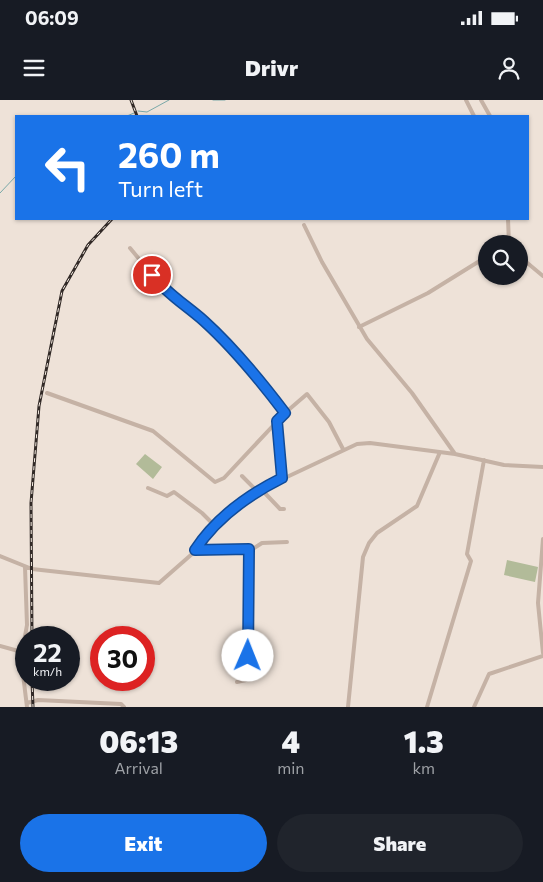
<!DOCTYPE html>
<html lang="en">
<head>
<meta charset="utf-8">
<style>
	body { margin:0; font-family:Commissioner,sans-serif; background:#20242c; color:#f1f3f6; height:100vh; display:flex; flex-direction:column; font-size:19px; white-space:nowrap }
	* { box-sizing:border-box; margin:0 }
	p { font-size:16px; color:#9ea1a6 }
	.icon { flex:none; width:28px; height:28px; fill:none; stroke:currentColor; stroke-width:2; stroke-linecap:round; stroke-linejoin:round }
	.map { position:relative; height:607px; overflow:hidden }
	.side { display:flex; flex-direction:column; background:#171b24; flex:1 }
	.side>* { flex:none }
	.hud { position:absolute; left:15px; top:15px; width:514px; height:105px; border-radius:0px; box-shadow:0 1px 4px #0004; background:#1a73e8; color:#fff; overflow:hidden }
	.controls { position:absolute; left:478px; top:135px; display:grid; gap:10px }
	.controls a { display:grid; place-items:center; width:50px; height:50px; border-radius:50%; background:#171b24; box-shadow:0 1px 4px #0004; font-size:25px }
	.speed { position:absolute; left:15px; top:526px; display:flex; gap:10px; font-size:25px; font-weight:700; text-align:center }
	.speed>* { display:grid; place-content:center; width:65px; height:65px; border-radius:50%; background:#171b24; box-shadow:0 1px 4px #0004; line-height:1 }
	.speed small { font-size:12px; font-weight:400 }
	.speed .limit { border:8px solid #d22; background:#fff; color:#111 }
	.pin { position:absolute; display:grid; place-items:center; width:42px; height:42px; color:#fff; margin:-21px; border:2px solid #fff; border-radius:50%; box-shadow:0 1px 5px #0007 }
	.me { position:absolute; width:55px; margin:-28px; rotate:1deg; stroke-linejoin:round; filter:drop-shadow(0 0 4px #0008) }
	.turn { display:flex; align-items:center; gap:18px; height:105px; padding:0 20px; font-size:22px }
	.turn .icon { width:65px; height:65px; stroke-width:2.5 }
	.turn b { display:block; font-size:35px; line-height:42px }
	.eta { display:flex; justify-content:space-evenly; align-items:center; height:85px; text-align:center }
	.eta b { font-size:30px; font-weight:800; line-height:35px }
	.action { display:flex; gap:10px; margin-top:auto; padding:10px 20px }
	.action a { flex:1; height:58px; border-radius:30px; background:#1a73e8; color:#fff; font-size:20px; font-weight:800; line-height:58px; text-align:center }
	.action a+a { background:#20242c; color:#f1f3f6 }
	.status { display:flex; justify-content:space-between; align-items:center; height:35px; padding:0 25px; background:#171b24; direction:ltr }
	.status svg { height:14px; fill:currentColor }
	header { display:flex; justify-content:space-between; align-items:center; height:65px; padding:0 20px; background:#171b24; font-size:22px; font-weight:800 }
	.map>svg:first-child { display:block }
</style>
</head>
<body>
<div class="status"><b>06:09</b><svg viewBox="0 0 49 12"><path d="M0 12V9h3v3zM5 12V6h3v6zM10 12V3h3v9zM15 12V0h3v12zM26 1h20v11H26zM47 4h2v5h-2z"/></svg></div>
<header><svg class="icon" aria-label="menu" viewBox="0 0 24 24"><path d="M4 6h16M4 12h16M4 18h16"/></svg>Drivr<svg class="icon" aria-label="person" viewBox="0 0 24 24"><circle cx="12" cy="8" r="4"/><path d="M4 21q1-7 8-7t8 7"/></svg></header>
<div class="map">
<svg width="543" height="607" viewBox="0 0 543 607">
	<rect width="100%" height="100%" fill="#eee2d8"/>
	<path fill="#b2bb99" d="M145,354l17,13 -9,12 -17,-15z
		M507,460l31,7 -3,15 -31,-7z"/>
	<g fill="none" stroke-linecap="round" stroke-linejoin="round">
		<path stroke="#79a8a8" stroke-width="1" d="M213,0h12
			M138,11l9,1 22,-12
			M127,16l7,-3
			M0,93l16,-17"/>
		<path stroke="#c5b2a5" stroke-width="4" d="M466,0l8,16
			M481,0l9,16
			M508,119l1,25
			M304,125l18,37 45,77 45,54 43,61
			M130,148l33,40 40,32 30,29 20,22 32,42
			M519,156l24,20
			M359,227l69,-34 58,-36
			M47,293l106,38 62,51 9,-4 61,-65 22,-19 22,28 14,27
			M277,321l5,57
			M242,376l15,15
			M148,388l19,8 7,-4 28,21 12,12
			M261,389l19,20h4
			M543,439l-5,64 5,50
			M195,450h56l11,-7 25,-1
			M0,456l32,13 127,14 33,-29 19,-26 44,-36 102,-48 13,-1 85,11 49,11 39,2
			M25,467l2,58 -6,33 6,49
			M0,546l22,6
			M237,582l9,-2 2,-4 1,-127
			M27,603l11,-3 83,4 3,3
			M348,607l15,-150 6,-14 8,-10 40,-27 23,-54
			M427,607l44,-146 -4,-7 17,-94
			M474,607l15,-33 54,-18"/>
		<g stroke="#312926" stroke-width="3">
			<path id="rail" d="M131,0l6,16
				M32,538l-1,-135 8,-97 23,-115 26,-46 24,-26
				M32,580l1,27"/>
		</g>
		<use href="#rail" stroke="#f7ede3" stroke-width="1" stroke-dasharray="4" stroke-linecap="butt"/>
	</g>
	<g fill="none" stroke-linecap="round" stroke-linejoin="round">
		<g stroke="#114b97" stroke-width="12">
			<path id="route" d="M152,175c15,19 34,30 52,46 31,28 56,59 81,92l-8,8 5,57c-34,17 -66,40 -87,72l54,-1 -1,107"/>
		</g>
		<use href="#route" stroke="#1a73e8" stroke-width="9"/>
	</g>
</svg>
<div class="controls">
<a><svg class="icon" aria-label="search" viewBox="0 0 24 24"><circle cx="10" cy="10" r="6"/><path d="M15 15l6 6"/></svg></a>
</div>
<div class="speed"><div>22<small>km/h</small></div><div class="limit">30</div></div>
<div class="pin" style="left:152px;top:175px;background:#d93025"><svg class="icon" aria-label="arrive" viewBox="0 0 24 24"><path d="M6 21V4h12l-3 4 3 4H6"/></svg></div>
<svg class="me" style="left:248px;top:556px" viewBox="-20 -20 40 40"><circle r="19" fill="#fff"/><path d="M0-13L10 11 0 6-10 11z" fill="#1a73e8"/></svg>
<div class="hud">
<div class="turn"><svg class="icon" aria-label="left" viewBox="0 0 24 24"><path d="M17 20v-9H6M10 6l-5 5 5 5"/></svg><div><b>260 m</b>Turn left</div></div>
</div>
</div>
<section class="side">
<div class="eta">
<div><b>06:13</b><p>Arrival</p></div>
<div><b>4</b><p>min</p></div>
<div><b>1.3</b><p>km</p></div>
</div>
<div class="action"><a>Exit</a><a>Share</a></div>
</section>
</body>
</html>
